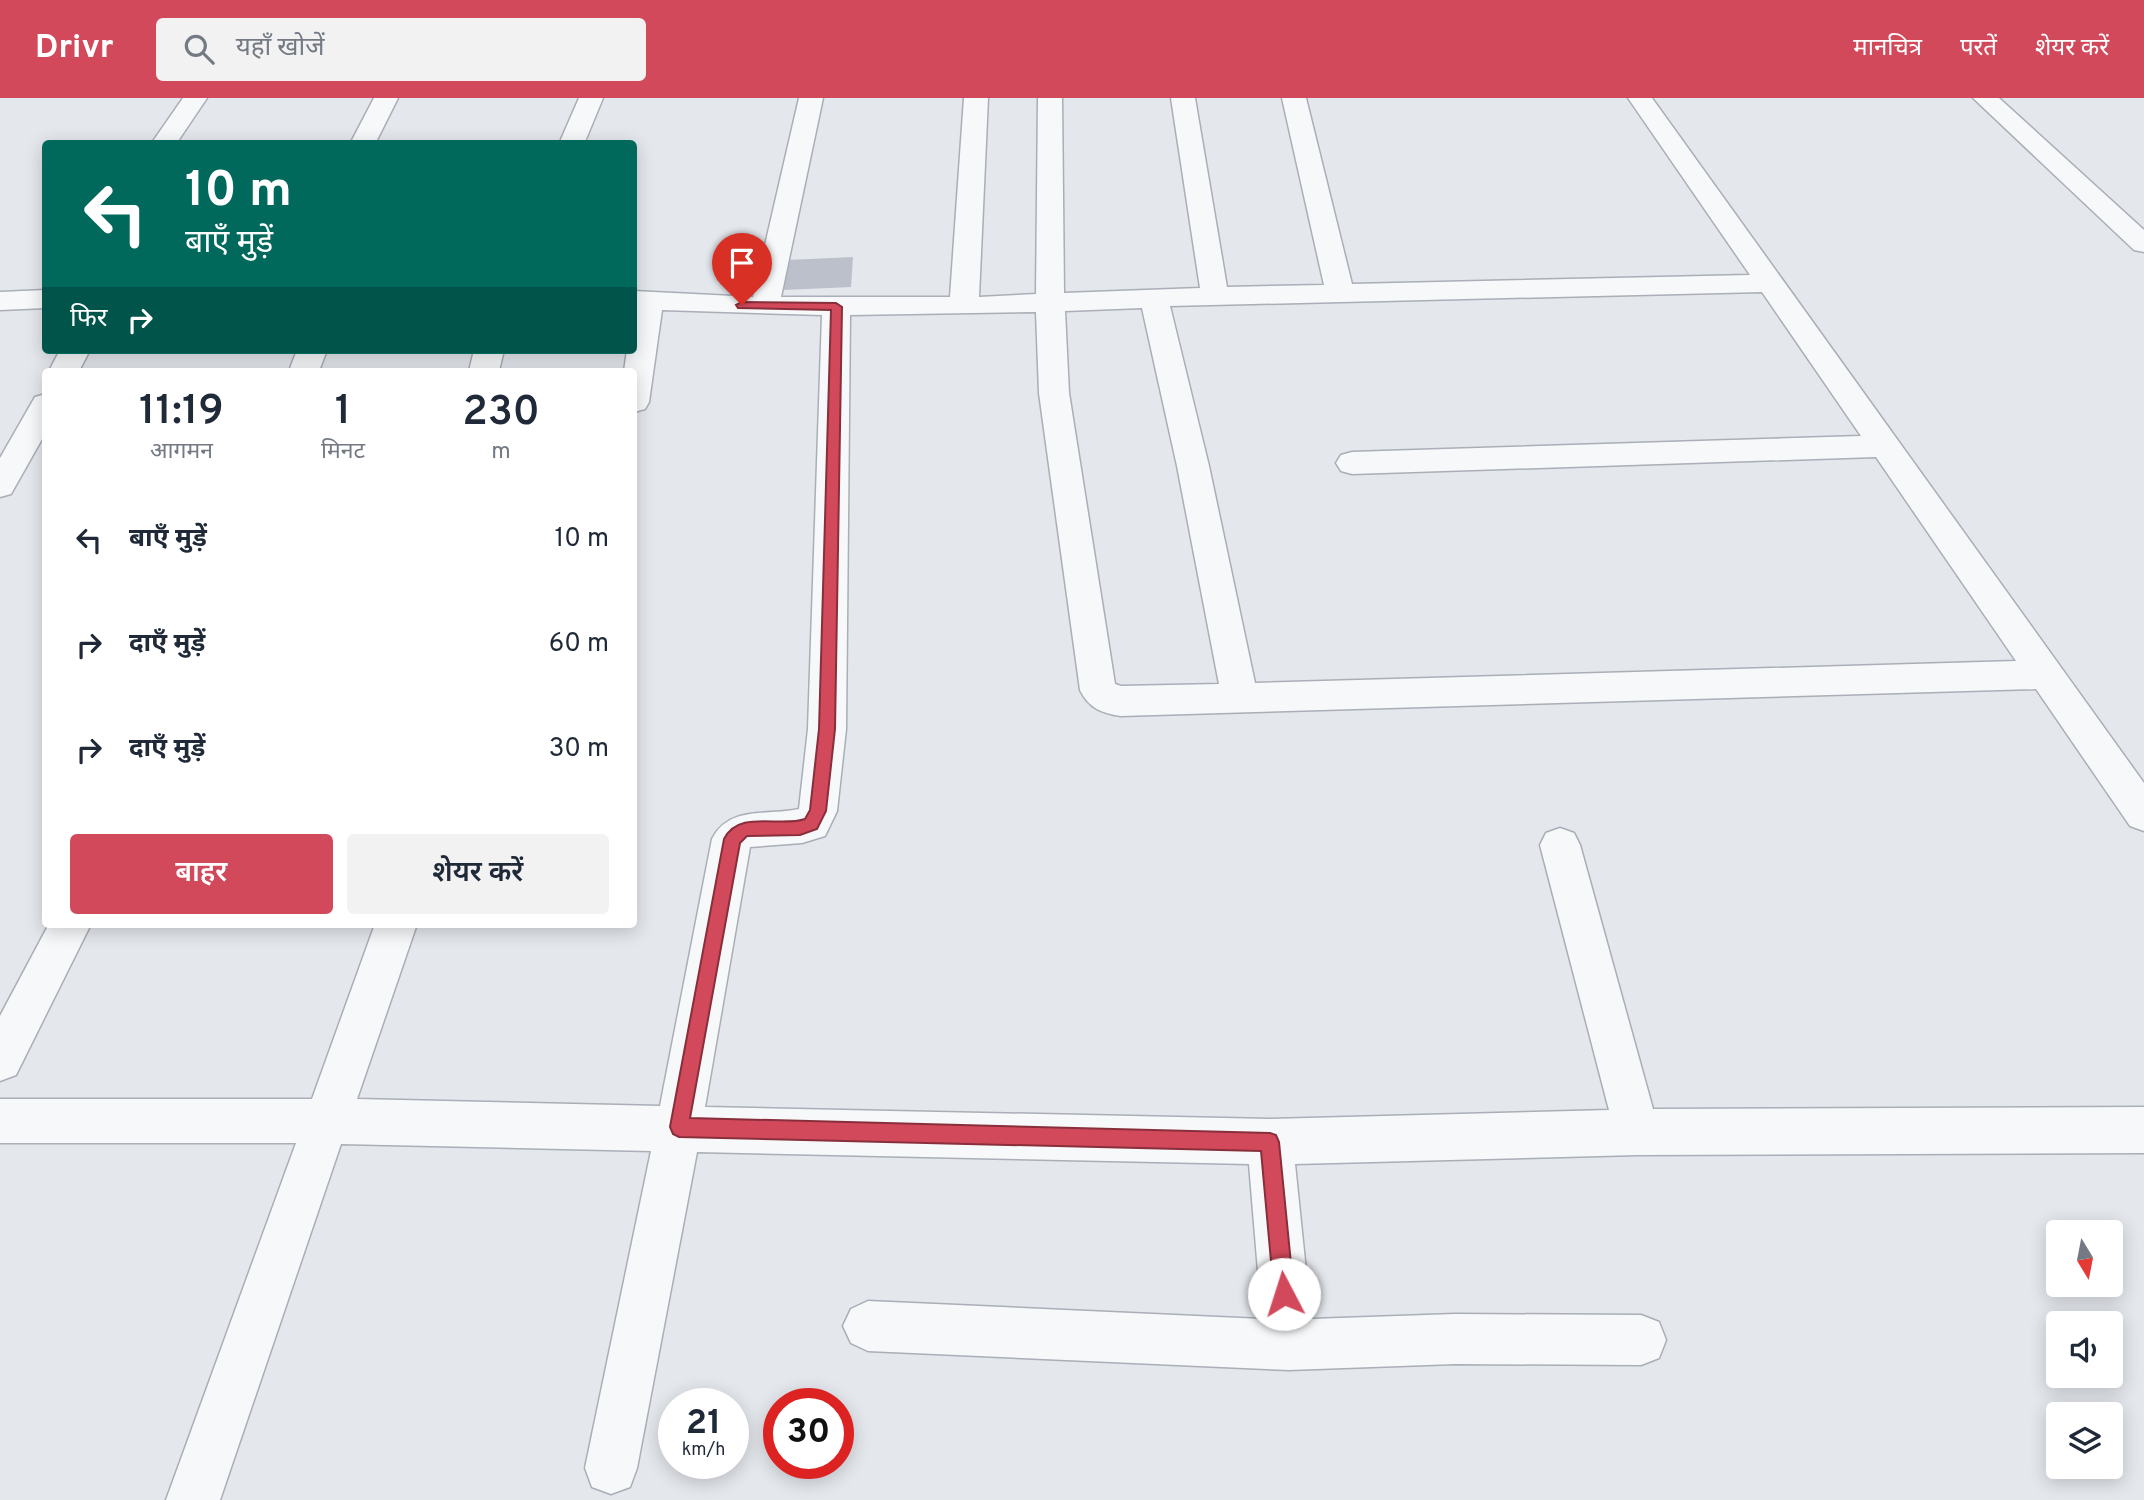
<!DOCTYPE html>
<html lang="hi">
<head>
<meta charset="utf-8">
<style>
	body { margin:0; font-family:Overpass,"Noto Sans Devanagari",sans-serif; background:#f2f2f3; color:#1f2937; height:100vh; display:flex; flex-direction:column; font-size:26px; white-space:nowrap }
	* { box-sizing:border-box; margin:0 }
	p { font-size:23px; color:#747a83 }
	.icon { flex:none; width:38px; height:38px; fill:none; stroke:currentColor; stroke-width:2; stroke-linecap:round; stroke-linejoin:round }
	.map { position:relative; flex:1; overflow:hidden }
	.sheet { position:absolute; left:42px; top:270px; width:595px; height:560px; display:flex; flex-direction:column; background:#fff; border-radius:7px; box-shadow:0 4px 18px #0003 }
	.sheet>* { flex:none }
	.hud { position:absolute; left:42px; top:42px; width:595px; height:214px; border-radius:7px; box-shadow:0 4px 18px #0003; background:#00695c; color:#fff; overflow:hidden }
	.needle { width:46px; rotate:170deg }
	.fabs { position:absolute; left:2046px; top:1122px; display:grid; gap:14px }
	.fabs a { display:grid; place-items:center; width:77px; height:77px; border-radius:7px; background:#fff; box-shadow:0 4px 18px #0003; font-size:35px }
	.speed { position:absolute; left:658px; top:1290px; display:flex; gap:14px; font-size:35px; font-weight:700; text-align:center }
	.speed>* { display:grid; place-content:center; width:91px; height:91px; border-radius:50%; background:#fff; box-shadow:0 4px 18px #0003; line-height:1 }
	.speed small { font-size:18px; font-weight:400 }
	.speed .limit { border:10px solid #d22; background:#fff; color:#111 }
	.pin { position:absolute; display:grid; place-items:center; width:60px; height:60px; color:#fff; margin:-72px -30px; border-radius:50% 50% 50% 0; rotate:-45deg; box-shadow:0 0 7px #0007 }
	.pin .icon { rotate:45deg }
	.me { position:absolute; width:77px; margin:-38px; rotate:355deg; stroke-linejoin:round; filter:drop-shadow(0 0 5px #0008) }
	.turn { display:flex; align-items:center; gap:24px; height:147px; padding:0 28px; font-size:32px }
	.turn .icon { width:91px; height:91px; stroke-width:2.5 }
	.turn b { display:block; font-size:49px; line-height:60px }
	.then { display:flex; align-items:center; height:66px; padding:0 28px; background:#0003; gap:14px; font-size:26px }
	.eta { display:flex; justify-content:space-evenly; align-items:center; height:119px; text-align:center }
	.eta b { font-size:42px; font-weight:600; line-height:49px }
	.button { display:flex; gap:14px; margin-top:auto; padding:14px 28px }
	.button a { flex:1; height:80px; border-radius:7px; background:#d1495b; color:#fff; font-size:28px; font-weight:600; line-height:80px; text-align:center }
	.button a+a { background:#f2f2f3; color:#1f2937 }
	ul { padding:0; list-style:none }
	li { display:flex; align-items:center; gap:21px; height:105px; padding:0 28px }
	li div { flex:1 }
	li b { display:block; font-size:26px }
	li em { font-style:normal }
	header { display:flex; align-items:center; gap:42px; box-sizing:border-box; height:98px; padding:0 35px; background:#d1495b; color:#fff }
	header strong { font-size:33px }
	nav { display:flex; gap:38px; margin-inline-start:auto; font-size:24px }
	.search { width:490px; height:63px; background:#f2f2f3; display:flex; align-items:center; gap:18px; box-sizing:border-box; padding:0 24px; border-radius:7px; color:#747a83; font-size:26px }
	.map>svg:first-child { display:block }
</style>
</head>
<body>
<header>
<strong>Drivr</strong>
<div class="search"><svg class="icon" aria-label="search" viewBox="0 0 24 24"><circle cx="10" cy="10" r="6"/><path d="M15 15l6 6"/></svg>यहाँ खोजें</div>
<nav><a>मानचित्र</a><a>परतें</a><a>शेयर करें</a></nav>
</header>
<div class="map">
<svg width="2144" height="1402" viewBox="0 0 2144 1402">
	<rect width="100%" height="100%" fill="#e4e7ec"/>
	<path fill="#bbc0ca" d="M853,159l-2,30 -68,3 4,-30z"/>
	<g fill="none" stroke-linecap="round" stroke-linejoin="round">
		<g stroke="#a9aeb7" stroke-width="3">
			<path id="minor" d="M183,0h24l-31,46h-25z
				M374,0h24l-23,46h-25z
				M579,0h24l-19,46h-25z
				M799,0h24l-42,199h169l14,-199h24l-9,199 57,-3 2,-196h24l2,195 136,-5 -29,-190h24l32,189 97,-2 -42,-187h24l46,186 398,-9 -122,-177h24l492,685v48l-14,-5 -94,-137 -915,27c-20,-3 -32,-8 -41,-26l-41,-297 -3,-81 -186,3 -4,414 -9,82 -12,25 -23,7 -52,4 -45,260 565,12 339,-9 -69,-265 6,-12 14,-5 14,5 6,12 73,264 491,-2v46l-507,2 -342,9 16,155 144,-5 186,1 18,7 7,18 -7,18 -18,7 -186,-1 -166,6 -421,-19 -17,-8 -8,-17 8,-17 17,-8 394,18 -13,-155 -552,-12 -60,316 -7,19 -19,7 -19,-7 -7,-19 66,-317 -310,-7 -121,356h-54l130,-357h-296v-44h312l63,-175h42l-60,175 303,7 52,-267c17,-34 56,-23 87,-30l9,-80 14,-414 -160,-5 -13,92 -4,7 -11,3v-41h-10l3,-21h7v-59l119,6zM1762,194l99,144 -509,16 -11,3 -5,8 5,8 11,3 524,-17 140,204 -761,22 -46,-217 -39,-160zM1142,210l35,158 42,218 -98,2 -6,-2 -46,-291 -4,-82z
				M1973,0h26l145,132v22l-10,-2z
				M46,192v18l-46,2v-18z
				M60,252h30l-11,21h-30z
				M297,252h30l-8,21h-30z
				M474,252h30l-5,21h-30z
				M46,296v38l-35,62 -11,3v-39l35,-61z
				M49,826h42l-75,151 -16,6v-65z"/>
		</g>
		<use href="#minor" fill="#f7f8fa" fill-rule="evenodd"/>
	</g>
	<path fill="#d1495b" stroke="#882f3b" stroke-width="2" d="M742,204l94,1 6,4 -7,422 -9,82 -9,18 -17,6 -53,1 -7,7 -50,275 580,15 6,2 3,7 15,152 -3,7 -7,3 -7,-3 -3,-7 -13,-143 -582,-14 -6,-3 -3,-7 54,-288c15,-30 56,-11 81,-20l5,-9 9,-81 12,-419 -93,-2 -2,-3z"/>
</svg>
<div class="fabs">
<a><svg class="needle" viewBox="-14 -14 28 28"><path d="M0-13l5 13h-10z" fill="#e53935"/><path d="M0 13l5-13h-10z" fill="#747a83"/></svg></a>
<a><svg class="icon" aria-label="sound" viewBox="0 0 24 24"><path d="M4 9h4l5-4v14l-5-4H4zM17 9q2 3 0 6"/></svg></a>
<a><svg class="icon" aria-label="layers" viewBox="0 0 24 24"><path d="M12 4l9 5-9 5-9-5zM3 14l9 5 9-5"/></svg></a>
</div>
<div class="speed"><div>21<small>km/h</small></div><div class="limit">30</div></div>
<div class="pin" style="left:742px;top:207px;background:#d93025"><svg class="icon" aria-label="arrive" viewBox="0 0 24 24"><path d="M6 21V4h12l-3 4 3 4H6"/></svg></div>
<svg class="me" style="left:1284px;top:1196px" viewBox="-20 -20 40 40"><circle r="19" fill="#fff"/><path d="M0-13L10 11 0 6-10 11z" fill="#d1495b"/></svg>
<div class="hud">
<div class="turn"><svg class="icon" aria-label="left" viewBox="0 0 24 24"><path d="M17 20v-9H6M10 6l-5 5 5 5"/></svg><div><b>10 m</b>बाएँ मुड़ें</div></div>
<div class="then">फिर<svg class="icon" aria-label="right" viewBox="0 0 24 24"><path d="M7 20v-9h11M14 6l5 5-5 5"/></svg></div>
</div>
<section class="sheet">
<div class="eta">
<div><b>11:19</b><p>आगमन</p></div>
<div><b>1</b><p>मिनट</p></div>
<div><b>230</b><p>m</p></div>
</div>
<ul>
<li><svg class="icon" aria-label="left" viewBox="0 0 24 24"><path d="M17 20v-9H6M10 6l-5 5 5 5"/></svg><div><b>बाएँ मुड़ें</b></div><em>10 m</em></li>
<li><svg class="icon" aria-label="right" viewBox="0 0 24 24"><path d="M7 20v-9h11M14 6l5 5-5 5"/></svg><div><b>दाएँ मुड़ें</b></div><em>60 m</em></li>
<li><svg class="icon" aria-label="right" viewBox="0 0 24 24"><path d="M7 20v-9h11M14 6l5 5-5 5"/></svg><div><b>दाएँ मुड़ें</b></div><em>30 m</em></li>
</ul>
<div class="button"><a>बाहर</a><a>शेयर करें</a></div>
</section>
</div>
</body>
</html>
